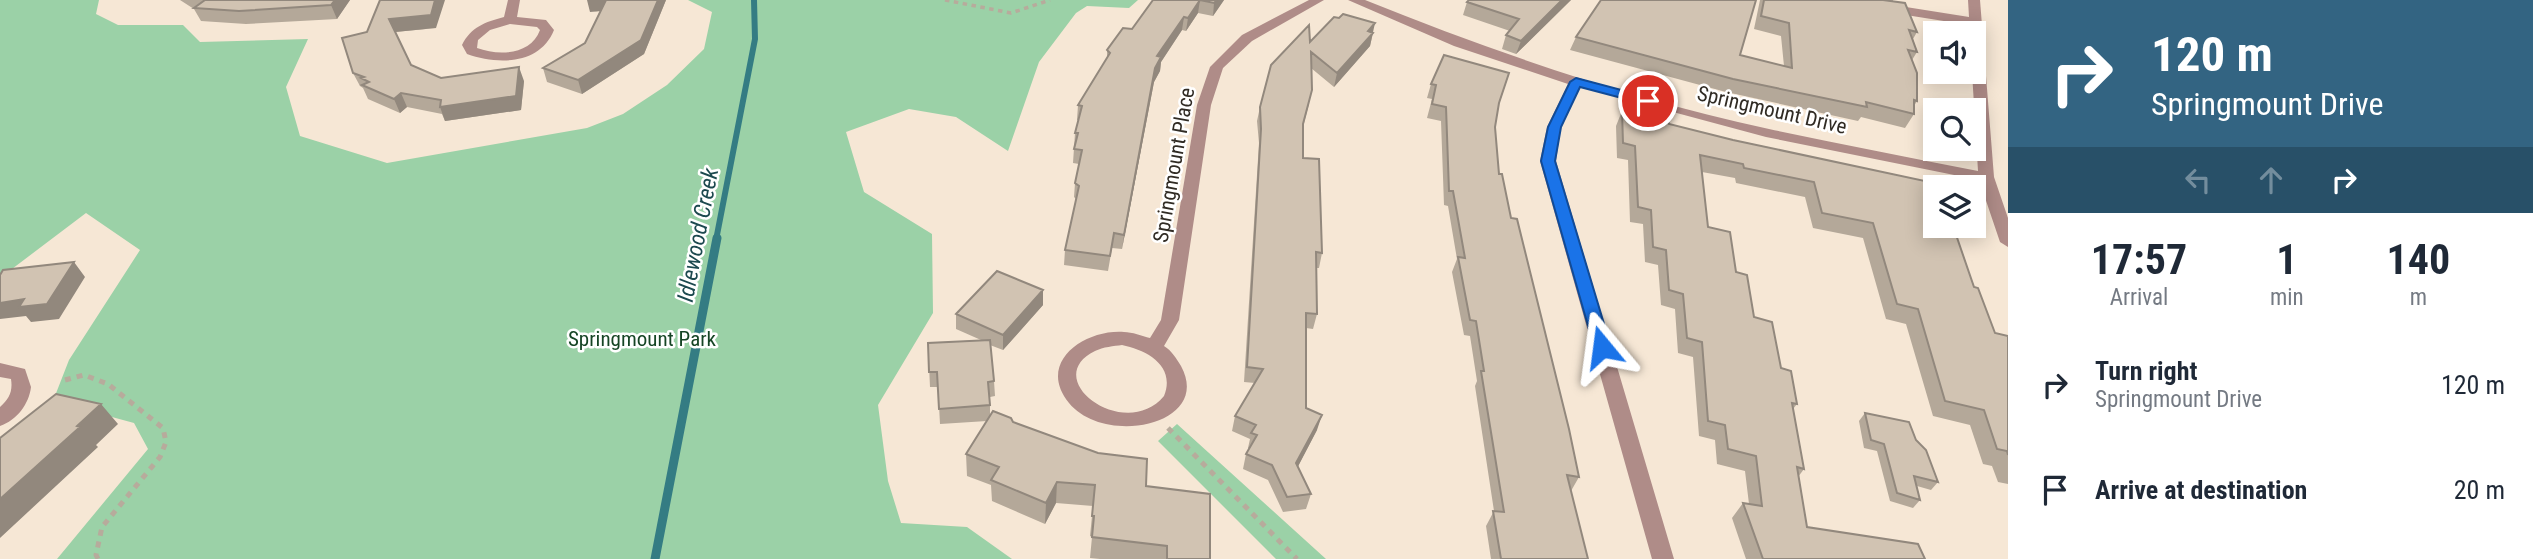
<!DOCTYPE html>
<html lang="en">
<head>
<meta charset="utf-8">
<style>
	body { margin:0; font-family:"Roboto Condensed",sans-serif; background:#f2f2f3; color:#1f2937; height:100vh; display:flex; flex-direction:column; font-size:26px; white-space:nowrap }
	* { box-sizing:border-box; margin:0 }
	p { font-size:23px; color:#747a83 }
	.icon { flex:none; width:38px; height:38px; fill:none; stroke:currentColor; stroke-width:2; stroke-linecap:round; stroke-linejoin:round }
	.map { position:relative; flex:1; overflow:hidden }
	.details { display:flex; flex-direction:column; background:#fff; width:525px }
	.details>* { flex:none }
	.top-card { background:#336482; color:#fff; overflow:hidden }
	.controls { position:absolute; left:1923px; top:21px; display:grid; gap:14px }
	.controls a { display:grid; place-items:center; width:63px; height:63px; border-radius:0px; background:#fff; box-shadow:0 4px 18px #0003; font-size:35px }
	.pin { position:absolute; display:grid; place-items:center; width:60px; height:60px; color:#fff; margin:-30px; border:4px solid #fff; border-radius:50%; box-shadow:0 2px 7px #0007 }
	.me { position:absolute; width:77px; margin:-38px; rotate:344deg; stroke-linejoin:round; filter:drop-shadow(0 0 5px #0008) }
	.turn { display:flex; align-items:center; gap:24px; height:147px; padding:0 28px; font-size:32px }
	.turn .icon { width:91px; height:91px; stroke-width:2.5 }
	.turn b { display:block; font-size:49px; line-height:60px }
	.lanes { display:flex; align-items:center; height:66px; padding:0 28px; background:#0003; justify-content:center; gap:35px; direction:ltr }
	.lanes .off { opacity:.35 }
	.eta { display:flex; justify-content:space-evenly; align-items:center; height:119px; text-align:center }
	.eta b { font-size:42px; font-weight:700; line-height:49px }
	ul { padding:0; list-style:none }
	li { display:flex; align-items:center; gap:21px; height:105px; padding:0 28px }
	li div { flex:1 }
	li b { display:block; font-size:26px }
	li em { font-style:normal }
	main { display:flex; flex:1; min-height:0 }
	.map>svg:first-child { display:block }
</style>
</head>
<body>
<main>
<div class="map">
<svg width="2008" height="559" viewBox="0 0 2008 559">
	<rect width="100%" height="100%" fill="#f6e7d5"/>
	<path fill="#9bd1a7" d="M0,0h99l-3,14 22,11h65l17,17 108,-3 -22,48 14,49 87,27 200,-35 36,-14 44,-29 37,-36 8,-37 -24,-12h450l-9,8 -42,-2 -11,7 -37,49 -31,89 -52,-34 -47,-8 -63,23 18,60 68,42 1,79 -55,92 10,76 13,42 66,4 45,32h-955l91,-110 -14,-26 -81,-22 16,-41 71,-110 -54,-37 -86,65z
		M1177,424l149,135h-50l-118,-118z"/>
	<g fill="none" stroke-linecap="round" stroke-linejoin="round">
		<path stroke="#347c83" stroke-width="6" d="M716,240l39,-201 -1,-39"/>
		<path stroke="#347c83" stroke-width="9" d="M655,559l62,-321"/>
		<path stroke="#b7ab9c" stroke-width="3.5" stroke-dasharray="4.5 4.5" stroke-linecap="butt" d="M945,0l66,13 39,-13"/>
		<path stroke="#b7ab9c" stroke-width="5" stroke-dasharray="6 6" stroke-linecap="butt" d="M65,380l19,-5 24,9 55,44 3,14 -6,15 -58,70 -6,28 2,4
			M1168,428l129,131"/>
		<path fill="#af8c88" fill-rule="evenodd" d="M508,0h12l-3,17 29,3 8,10c-14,35 -56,35 -87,24l-5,-9c9,-18 23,-23 42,-28zM510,24l27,3 3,3c-9,25 -41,26 -63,18l1,-8 12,-10z
			M1309,0h15l-72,41 -29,27 -12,37 -32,215 -15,26c8,5 12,12 17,20 32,59 -76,81 -112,37 -33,-40 15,-74 55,-71 8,0 18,4 26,6l11,-18 36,-215 13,-38 32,-32zM1122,345c25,5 54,21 42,51 -39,47 -126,-17 -69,-45 8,-4 19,-5 27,-6z
			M1348,0h17c131,53 266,99 404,129 69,15 139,28 209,42l-6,-99 2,-39h-4l-1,-8 -82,-13 -6,-4 6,-4 82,13 -1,-17h12l14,177 14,41v29l-8,-5 -21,-62 -213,-43 -186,-50 -19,40 -5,34 118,398h-22l-112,-398 7,-34 21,-43 -114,-38z
			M0,363l25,6 6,18c-2,17 -14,33 -31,39v-19c9,-8 13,-15 11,-28l-11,-2z"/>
	</g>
	<path fill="#b4a899" d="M180,0h170l-13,19 -91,5 -45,-3 -7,-12z
		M666,0l-22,54 -62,40 -35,-12 -4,-14 42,-25 15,-32 -10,1z
		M1153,0h71l-11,16 -15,-3 -12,18 -4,-1 -21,32 -1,9 -6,11 -32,167 -10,-1 -4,23 -44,-6 1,-15 11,-51 -2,-2 1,-14 4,-19 -6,-1 2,-30 3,-13h-1l1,-15 29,-46v-9l25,-21z
		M1571,0l-55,54 -14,-5 4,-14 4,-4 -47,-16 4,-13z
		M1760,0h133v1l24,31 -4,7 4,13 -5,8 5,41 -3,5v8l-9,14 -44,-11 -3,4 -132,-29 -156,-42 6,-13 164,18 44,11 -3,-30 -27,-7z
		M436,28l-41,4 16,33 30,13 83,3 -3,29 -76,11 -3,-7 -35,-7 -7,6 -32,-14 -5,-11 -3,-2 -7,-13 14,-41z
		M1373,33l-3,13 -36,41 -23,-19 -2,36 -6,23v31l19,95 -3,15h-3l1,46 -4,15 -7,-1v80l11,22 -19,36 13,28 -5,15 -23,3 -15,-32 -25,-11 3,-15 3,-6h-1l2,-9 -18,-8 3,-15 20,-33 -11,-1 15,-239 -2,-22 3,-14 50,-65z
		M1431,84l68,19 -4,24 4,47 80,303 -8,14 17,68h-97l-5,-33 8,-15 -19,-125 2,-5 -7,-45 -6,-1 -12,-63 5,-13 -9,-53 -4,-1 -3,-84 -14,-3 5,-19 -5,-1z
		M1622,111l47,13 64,16 206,44 35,103 21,46 13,3v148l-10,-2 -6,-16 -9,-2 -13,-39 -37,-9 -27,-92 -20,-5 -23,-81 -50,-10 -8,-31 -69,-14 -1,-5 -33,-6 6,55 28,45 18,45 27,51 16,36 -4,5 11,60 -6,8 9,50 118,32h-179l-14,-41 11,-15 6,1 -4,-33 -28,-7 -2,-24 -16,-4 -6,-79 -15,-4 -3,-44 -14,-4 -3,-40 -13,-3 -2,-38 -13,-2 -2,-62 -11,-2 -1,-32z
		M1043,290v15l-40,45 -13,-5 4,36 1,15 -5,1v19l23,6 133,64 64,73h-110l-10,-1 2,-21 -2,-1 3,-30 -37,-3 -11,21 -53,-23 -1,-16 -24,-9 -1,-22 21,-33 -47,3 -2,-37h-8l-2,-44 53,-3 -25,-11v-15z
		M1865,413l51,27 22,42 -7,8 -14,-4 3,14 -7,8 -23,-7 -13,-50 -13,-3 -5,-27z"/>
	<path fill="#92887d" d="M335,0h15l-13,19 -6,-14z
		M435,0h10l-9,28 -41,4 -6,-13z
		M587,0h21l3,10 -21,2z
		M658,0h8l-22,54 -62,40 -4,-14z
		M1200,0l-2,13 -12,18 2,-13z
		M1217,0h7l-11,16 1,-13z
		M1562,0h9l-55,54 5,-13z
		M1184,17l-2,13 -21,32 -1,9 -6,11 -32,167 2,-14 33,-179z
		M1375,23l-5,23 -36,41 3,-14 31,-42z
		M519,67l5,14 -3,29 -76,11 -5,-14z
		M401,93l6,14 -7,6 -6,-14z
		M74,262l11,15 -26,42 -28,3 -5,-6 -26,3v-16l24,-4z
		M1043,290v15l-40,45v-15z
		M101,404l17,20 -22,21 2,2 -98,91v-39z
		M1322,415l-5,15 -25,48 4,-15z
		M1057,482l-1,21 -11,21 1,-21z"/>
	<path fill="#d1c3b2" stroke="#92887d" stroke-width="2" d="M205,0h130l-4,5 -92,6 -45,-3z
		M380,0h55l-4,15 -42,4 22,46 30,13 78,-11 -3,29 -76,11 1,-7 -40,-7 -7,6 -32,-14 7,-3 -8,-4 3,-1 -11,-4 -11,-35 25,-6z
		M606,0h52l-17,40 -63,40 -35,-12 42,-25z
		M1153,0h64l-3,3 -14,-3 -12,18 -4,-1 -27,39 4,1 -6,11 -31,167 -10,-2 -4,23 -45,-6 14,-64 -4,-3 7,-33 -8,-1 4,-16h-3l7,-27 -4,-1 32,-52 -3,-3 16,-22 9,1z
		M1469,0h93l-41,41 -15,-6 13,-16 -52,-17z
		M1601,0h155l-16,55 52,13 -3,-45 -28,-7 3,-16h119l22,3 12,29 -8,-2 8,22 -9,-2 9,23v28l-3,-1v14l-48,-12 1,5 -134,-28 -157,-42z
		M1343,14l32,9 -7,8 5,2 -36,40 -26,-21 1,38 -9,34v34l16,1 3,94 -6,-1 1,62 -11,-1v95l16,7 -26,48 15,31 -24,3 -15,-32 -26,-11 11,-19 -6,-2 5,-8 -21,-9 28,-47 -16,-2 14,-238 -1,-22 11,-42 38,-40 1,17 24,-25 5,1z
		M1444,55l65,18 -10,30 -4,24 4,47h3l9,44 6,1 52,210 10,48 -12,-2 21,84h-87l-8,-48 11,1 -23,-141h3l-8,-50 -6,-1 -12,-63 7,1 -12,-67h-4l-3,-84 -14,-3 4,-19 -5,-1z
		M1622,111l46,9 1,4 64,16 206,44 1,3h-4v39h17l21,61 4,1 17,45 13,3v119l-1,-4 -10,-2 -13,-39 -39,-9 -27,-92 -21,-5 -24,-81 -51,-10 -8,-31 -70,-14 -1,-4 -43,-9 8,72 22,5 6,40 11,3 7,42 18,5 9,46 10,3 6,33 -5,-1 12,66 -7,-2 10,60 111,17 7,15h-162l-20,-56 19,3 -6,-50 -28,-7 -3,-24 -17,-4 -6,-79 -15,-4 -4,-44 -14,-4 -3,-40 -13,-3 -2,-37 -13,-3 -3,-61 -12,-3z
		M74,262l-27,42 -28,3 5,-8 -24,4v-28l3,-5z
		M997,271l46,19 -40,45 -47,-21z
		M990,340l4,41 -6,1 2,23 -51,4 -2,-37h-8l-1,-29z
		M56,394l45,10 -24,22 3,1 -80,72v-61z
		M993,411l18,7 2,4 85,31 49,6 -1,27 64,8v65h-43v-13l-75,-9 2,-21h-2l3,-31 -38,-3 -11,21 -55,-23 8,-13 -33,-13z
		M1865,413l44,9 7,18 10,10 12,32 -24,-6 6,24 -23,-7 -13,-49 -13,-4z"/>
	<path fill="#1a73e8" stroke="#114b97" stroke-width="2" d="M1576,78l76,20 2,3 -6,4 -68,-18 -19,40 -6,34 56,186 -9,6 -8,-6 -53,-186 7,-34 22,-45z"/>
	<g text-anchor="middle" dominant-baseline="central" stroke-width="5" stroke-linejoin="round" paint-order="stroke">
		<g font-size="21" fill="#302b24" stroke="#fff">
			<text transform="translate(1772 110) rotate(13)">Springmount Drive</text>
			<text transform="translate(1174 165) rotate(-80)">Springmount Place</text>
		</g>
		<g font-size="21" fill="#164525" stroke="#fff">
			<text x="642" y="339">Springmount Park</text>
		</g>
		<g font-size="23" font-style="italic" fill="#1c494f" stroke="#fff">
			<text transform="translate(698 235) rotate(-79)">Idlewood Creek</text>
		</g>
	</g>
</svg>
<div class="controls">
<a><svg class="icon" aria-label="sound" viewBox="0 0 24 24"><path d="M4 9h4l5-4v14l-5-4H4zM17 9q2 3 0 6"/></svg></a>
<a><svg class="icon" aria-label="search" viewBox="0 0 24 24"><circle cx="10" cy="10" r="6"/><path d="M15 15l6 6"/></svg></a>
<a><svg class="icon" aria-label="layers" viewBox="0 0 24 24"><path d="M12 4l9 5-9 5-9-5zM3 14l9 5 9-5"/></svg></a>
</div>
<div class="pin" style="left:1648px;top:101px;background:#d93025"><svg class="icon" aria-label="arrive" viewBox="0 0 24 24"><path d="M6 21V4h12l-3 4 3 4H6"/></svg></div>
<svg class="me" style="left:1602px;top:347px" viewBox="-20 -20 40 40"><path d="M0-17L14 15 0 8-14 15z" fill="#1a73e8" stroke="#fff" stroke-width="4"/></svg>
</div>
<section class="details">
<div class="top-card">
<div class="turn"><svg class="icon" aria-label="right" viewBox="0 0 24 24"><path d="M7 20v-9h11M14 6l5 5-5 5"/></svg><div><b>120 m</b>Springmount Drive</div></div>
<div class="lanes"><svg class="icon off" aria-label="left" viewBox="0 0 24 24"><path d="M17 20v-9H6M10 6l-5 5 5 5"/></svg><svg class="icon off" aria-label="ahead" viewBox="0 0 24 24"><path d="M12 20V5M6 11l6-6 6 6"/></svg><svg class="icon" aria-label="right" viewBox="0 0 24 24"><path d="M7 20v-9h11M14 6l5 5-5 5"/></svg></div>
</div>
<div class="eta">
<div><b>17:57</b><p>Arrival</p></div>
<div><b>1</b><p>min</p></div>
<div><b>140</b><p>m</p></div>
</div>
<ul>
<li><svg class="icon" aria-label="right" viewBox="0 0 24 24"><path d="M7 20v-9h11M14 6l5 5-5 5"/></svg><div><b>Turn right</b><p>Springmount Drive</p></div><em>120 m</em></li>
<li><svg class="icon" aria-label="arrive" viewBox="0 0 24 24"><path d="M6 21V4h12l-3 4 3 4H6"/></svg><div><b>Arrive at destination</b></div><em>20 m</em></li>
</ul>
</section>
</main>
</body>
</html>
